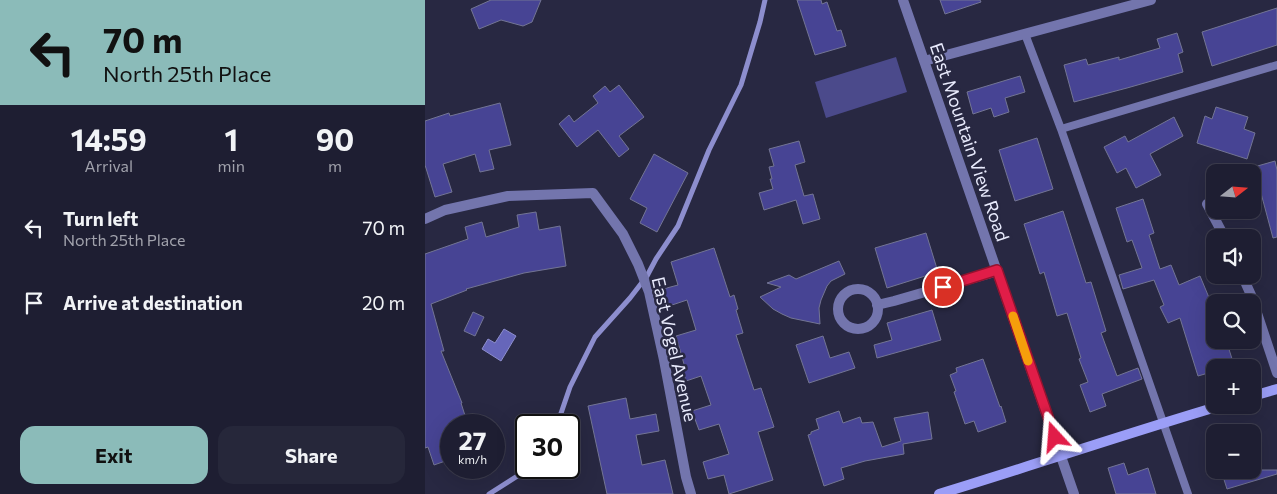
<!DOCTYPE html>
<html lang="en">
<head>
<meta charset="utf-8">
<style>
	body { margin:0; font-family:Commissioner,sans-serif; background:#26273a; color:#f1f3f6; height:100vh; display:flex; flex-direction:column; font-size:19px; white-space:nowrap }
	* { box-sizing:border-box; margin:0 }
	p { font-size:16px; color:#a1a2ac }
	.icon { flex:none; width:28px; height:28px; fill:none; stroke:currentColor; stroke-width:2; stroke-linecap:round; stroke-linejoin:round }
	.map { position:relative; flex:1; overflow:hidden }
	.sheet { display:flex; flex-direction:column; background:#1e1e32; width:425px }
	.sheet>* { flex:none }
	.guide { background:#8bbbb9; color:#111; overflow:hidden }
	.needle { width:32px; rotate:73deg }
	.fabs { position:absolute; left:781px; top:164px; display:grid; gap:10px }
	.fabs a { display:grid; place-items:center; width:55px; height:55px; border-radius:10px; background:#1e1e32; box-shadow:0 5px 20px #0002,0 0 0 1px #3c3c4d; font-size:25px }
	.speed { position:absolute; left:15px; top:414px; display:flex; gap:10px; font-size:25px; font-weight:700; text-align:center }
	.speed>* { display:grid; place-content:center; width:65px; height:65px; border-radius:50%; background:#1e1e32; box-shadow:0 5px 20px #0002,0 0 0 1px #3c3c4d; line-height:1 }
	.speed small { font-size:12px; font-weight:400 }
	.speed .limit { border:2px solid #111; border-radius:8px; background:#fff; color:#111 }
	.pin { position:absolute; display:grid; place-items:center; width:42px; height:42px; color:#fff; margin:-21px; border:2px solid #fff; border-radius:50%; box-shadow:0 1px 5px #0007 }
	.me { position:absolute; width:55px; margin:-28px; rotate:341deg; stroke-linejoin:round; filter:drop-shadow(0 0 4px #0008) }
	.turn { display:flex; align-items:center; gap:18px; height:105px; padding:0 20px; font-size:22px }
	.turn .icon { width:65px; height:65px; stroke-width:2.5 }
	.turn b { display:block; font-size:35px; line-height:42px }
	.eta { display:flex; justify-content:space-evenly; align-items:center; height:85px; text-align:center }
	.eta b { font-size:30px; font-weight:700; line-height:35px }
	.primary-button { display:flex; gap:10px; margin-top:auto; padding:10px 20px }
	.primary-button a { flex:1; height:58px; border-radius:15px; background:#8bbbb9; color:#111; font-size:20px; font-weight:700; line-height:58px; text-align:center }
	.primary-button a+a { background:#26273a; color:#f1f3f6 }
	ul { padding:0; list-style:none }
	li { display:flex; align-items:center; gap:15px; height:75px; padding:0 20px }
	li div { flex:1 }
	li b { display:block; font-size:19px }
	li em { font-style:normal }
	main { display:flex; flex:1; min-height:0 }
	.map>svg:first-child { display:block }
</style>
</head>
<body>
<main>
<section class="sheet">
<div class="guide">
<div class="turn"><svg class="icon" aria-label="left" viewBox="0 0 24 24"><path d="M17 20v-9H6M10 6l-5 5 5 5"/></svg><div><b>70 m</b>North 25th Place</div></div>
</div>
<div class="eta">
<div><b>14:59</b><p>Arrival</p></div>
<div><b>1</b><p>min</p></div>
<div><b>90</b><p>m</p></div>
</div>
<ul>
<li><svg class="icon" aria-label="left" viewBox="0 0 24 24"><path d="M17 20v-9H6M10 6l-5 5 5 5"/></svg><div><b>Turn left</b><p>North 25th Place</p></div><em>70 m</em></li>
<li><svg class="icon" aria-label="arrive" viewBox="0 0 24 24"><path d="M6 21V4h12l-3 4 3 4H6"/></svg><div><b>Arrive at destination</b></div><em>20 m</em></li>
</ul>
<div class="primary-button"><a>Exit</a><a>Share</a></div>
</section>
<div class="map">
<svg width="852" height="494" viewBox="0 0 852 494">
	<rect width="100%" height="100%" fill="#282842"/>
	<path fill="#4b4a8b" d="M471,57l11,35 -81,26 -11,-36z"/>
	<path fill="#6666ba" stroke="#8d8ece" d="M79,329l12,7 -15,25 -19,-12 6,-10 7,4z"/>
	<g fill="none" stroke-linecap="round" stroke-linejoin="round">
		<path stroke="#8d8ece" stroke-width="5" d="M132,425l13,-38 25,-50 35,-39 17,-22 9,-17 22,-33 31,-76 32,-65 19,-63 5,-22
			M64,494l41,-26"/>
	</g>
	<path fill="#474494" stroke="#737594" d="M66,0h50l-9,22 -9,4 -22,-6 -22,9 -8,-20z
		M372,0h24l1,4 5,-2 10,29 4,-1 5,16 -31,9z
		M515,0h40l1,2 -36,12z
		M852,8v37l-65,21 -10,-34z
		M752,33l6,19 -5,2 5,18 -56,16 -53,14 -10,-37 22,-6 2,6 31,-8v3l41,-12 -3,-9z
		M595,76l5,16 -20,6 4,14 -15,5 -3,-9 -18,6 -6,-22z
		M194,85l25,32 -25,19 10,13 -10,8 -21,-27 -21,17 -18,-23 10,-9 5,7 24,-19 -5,-7 12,-10 5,6z
		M75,103l11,42 -22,5 5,19 -14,3 -5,-18 -32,10 9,28 -17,5 -10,-32v-44l24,-8 1,3z
		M791,107l32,10 -4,12 11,4 -8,26 -50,-16 8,-27 7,3z
		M749,117l9,19 -33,18 11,21 -25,13 -10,-20 -9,5 -13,-26 21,-11 3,6z
		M612,138l16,51 -38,12 -16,-51z
		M374,141l6,21 -10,3 9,31 9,-2 7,25 -17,5 -7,-24 -32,10 -5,-17 14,-4 -3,-10h2l-3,-12 5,-1 -5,-17z
		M229,154l34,19 -31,59 -17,-9 7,-15 -17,-9z
		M850,161l2,9v67l-4,1 -19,-71z
		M718,199l11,34 -5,2 11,34 11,-4 8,20 21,-9 15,36v28h11l8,25 -8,3h-11v3l-17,5 -18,-58 -12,5 -8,-16 4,-2 -10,-25 -31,9 -4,-14 23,-7 -10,-28 -5,2 -11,-34z
		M638,211l23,72 5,-1 15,49 -5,2 16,43 21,-8 4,11 -40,15 4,12 -16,6 -10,-27 8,-3 -9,-23 2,-1 -14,-45 -10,3 -13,-44 -4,2 -16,-50z
		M111,212l3,18 21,-4 6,40 -42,7 -58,16 1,1 -36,14 13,47h-3l21,52h-1l7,22h-17v34l-17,6 -6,-18 -3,1v-194l43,-15 -3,-12 17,-5 4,15 33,-10 -2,-12z
		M501,233l12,39 -51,16 -12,-40z
		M289,248l16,49 4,-2 4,14 -2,1 7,23 -7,2 18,55 7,-2 13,39 -16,5 15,48 -44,14 -5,-19 -16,4 -5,-17 26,-8 -10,-30 -20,6 -7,-19 19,-6 -10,-29 -15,5 -5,-16 3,-1 -8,-28 20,-6 -9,-30 -18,6 -6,-17 15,-4 -7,-23z
		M414,261l6,13 -14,7 -4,5 -6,14 -2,8 1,16 -29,-6 -9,-4 -9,-5 -13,-12 21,-10 -14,-4 22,-8 7,4z
		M507,310l9,30 -64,18 -3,-13 18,-5 -5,-17z
		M48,312l11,5 -9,19 -11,-5z
		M398,336l7,22 19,-6 6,16 -46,15 -13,-38z
		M558,359l17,48 1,-1 5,16 -28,10 -4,-11 -9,3 -11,-32 2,-1 -6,-16 7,-3 -1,-4z
		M201,398l4,21 26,-5 3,17 -23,4 6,30 23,-5 8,34h-66l-19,-88z
		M414,411l4,12 17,-6 2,6 11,-1 9,25 19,-6 -7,-23 34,-6 4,27 -29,5 1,10 -39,7 -24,7 3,11 -20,7 -16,-51 3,-1v-2l8,-3 -3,-10z
		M699,463l4,12 20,-7 8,26h-40l-8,-26z
		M796,470h56v4l-50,15z"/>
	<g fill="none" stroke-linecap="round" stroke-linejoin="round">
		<path stroke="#7375ad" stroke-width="8" d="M600,34l36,95 127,365
			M636,129l216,-64"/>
		<path stroke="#7375ad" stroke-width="10" d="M478,0l171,494
			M499,61l227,-61
			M782,204l18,34
			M0,219l20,-9 63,-14 85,-3 30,41 15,30 11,28 15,68 22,117 5,17
			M817,275l9,20 26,78
			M413 309a20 20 0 1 1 40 0a20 20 0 1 1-40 0Z
			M452,305l17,-4 104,-30"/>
		<path stroke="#9b9ef7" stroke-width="10" d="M828,396l24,-7
			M514,494c95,-29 189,-61 284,-89"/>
	</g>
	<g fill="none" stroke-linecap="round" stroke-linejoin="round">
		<g stroke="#92132f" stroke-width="12">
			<path id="route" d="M518,287l54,-17 58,167"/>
		</g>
		<use href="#route" stroke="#e11d48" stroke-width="9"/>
		<path stroke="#f59e0b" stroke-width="9" d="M588,316l15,45"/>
	</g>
	<g text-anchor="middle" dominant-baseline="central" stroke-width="5" stroke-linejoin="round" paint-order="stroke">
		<g font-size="18" fill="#e9ebfd" stroke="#282842">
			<text transform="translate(545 142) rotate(71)">East Mountain View Road</text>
			<text transform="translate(250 349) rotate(77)">East Vogel Avenue</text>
		</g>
	</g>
</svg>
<div class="fabs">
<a><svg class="needle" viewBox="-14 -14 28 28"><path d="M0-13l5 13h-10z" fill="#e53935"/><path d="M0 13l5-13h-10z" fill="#a1a2ac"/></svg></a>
<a><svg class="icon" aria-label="sound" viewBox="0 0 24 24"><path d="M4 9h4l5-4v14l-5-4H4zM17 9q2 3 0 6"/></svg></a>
<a><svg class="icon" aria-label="search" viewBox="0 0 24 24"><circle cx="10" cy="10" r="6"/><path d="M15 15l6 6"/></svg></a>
<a>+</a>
<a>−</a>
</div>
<div class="speed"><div>27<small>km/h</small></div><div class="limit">30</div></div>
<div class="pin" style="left:518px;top:287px;background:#d93025"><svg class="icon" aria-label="arrive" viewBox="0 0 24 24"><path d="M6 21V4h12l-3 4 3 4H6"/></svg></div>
<svg class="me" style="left:630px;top:437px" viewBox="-20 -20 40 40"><path d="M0-17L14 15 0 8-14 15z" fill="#e11d48" stroke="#fff" stroke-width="4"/></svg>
</div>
</main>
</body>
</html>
